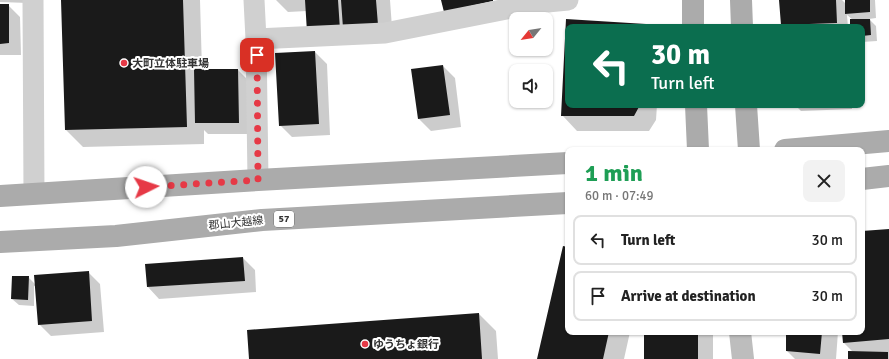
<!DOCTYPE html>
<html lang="en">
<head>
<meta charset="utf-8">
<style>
	body { margin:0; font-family:Signika,"Noto Sans JP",sans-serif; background:#f2f2f2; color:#222; height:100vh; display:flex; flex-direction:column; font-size:15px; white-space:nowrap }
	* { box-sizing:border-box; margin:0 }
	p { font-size:13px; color:#767676 }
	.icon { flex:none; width:22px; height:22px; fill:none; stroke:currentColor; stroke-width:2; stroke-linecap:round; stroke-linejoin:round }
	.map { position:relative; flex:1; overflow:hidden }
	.details { position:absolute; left:565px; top:147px; width:300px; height:188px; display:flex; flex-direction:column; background:#fff; border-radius:8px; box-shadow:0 1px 3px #0004 }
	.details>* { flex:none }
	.banner { position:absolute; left:565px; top:24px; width:300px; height:84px; border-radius:8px; box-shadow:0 1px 3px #0004; background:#0b6e4f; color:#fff; overflow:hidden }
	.needle { width:26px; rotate:240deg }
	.fabs { position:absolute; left:509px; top:12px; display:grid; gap:8px }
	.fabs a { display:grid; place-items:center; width:44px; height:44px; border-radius:8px; background:#fff; box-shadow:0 1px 3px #0004; font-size:20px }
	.pin { position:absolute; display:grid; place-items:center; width:34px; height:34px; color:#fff; margin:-17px; border-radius:8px; box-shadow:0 2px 6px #0006 }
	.me { position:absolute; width:44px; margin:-22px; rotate:86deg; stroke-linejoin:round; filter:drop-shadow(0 0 3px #0008) }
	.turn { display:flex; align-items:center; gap:14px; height:84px; padding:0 20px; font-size:18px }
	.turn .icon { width:52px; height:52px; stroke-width:2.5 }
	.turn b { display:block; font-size:28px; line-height:34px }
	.round { display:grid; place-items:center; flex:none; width:42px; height:42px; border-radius:8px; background:#f2f2f2 }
	.overview { display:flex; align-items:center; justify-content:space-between; height:68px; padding:0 20px }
	h1 { font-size:24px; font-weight:700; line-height:30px; color:#1e9e55 }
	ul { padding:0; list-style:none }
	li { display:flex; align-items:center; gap:12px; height:50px; margin:0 8px 6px; padding:0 12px; border:2px solid #e0e0e0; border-radius:8px }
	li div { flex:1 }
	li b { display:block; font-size:15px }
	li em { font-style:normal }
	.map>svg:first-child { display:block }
</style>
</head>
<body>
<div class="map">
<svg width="889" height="359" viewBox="0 0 889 359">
	<rect width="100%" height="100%" fill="#fff"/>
	<path fill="#0003" d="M0,0h28v3l-28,-1z
		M62,0h138l2,70h36l12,12v52h-42l-4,-4v14l-121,3 -17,-17z
		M276,0h114l3,41 -34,2 -52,-32 -19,1z
		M780,0h62l4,4v-4h29l1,18 -7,1 7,7 1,15 -15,1v-15h-11l2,-7 -6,-5 1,12h-64l-2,-2z
		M0,5h8l12,12 1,38h-21z
		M567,20l79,5 2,2h-80v78h89l-1,15 -7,11h-72l-15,-16z
		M315,52l12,12 3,71 -38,2 -12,-12z
		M443,66l12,12 6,49 -30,4 -12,-12 -7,-49z
		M795,105h57v4l-51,2z
		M889,230v129h-40l4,-7 -9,-9 -1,-11h19v-100z
		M568,248v84h62l-6,27h-86z
		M243,258l12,12 1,22 -97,7 -11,-12z
		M88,272l12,12 4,48 -53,4 -12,-12 -3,-38h-2v20l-15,-1 -7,-6 16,-22 8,8z
		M479,314l17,17 2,28h-248z
		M645,332h68v27h-68z
		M787,332h51l-2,27h-41l-8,-8z"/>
	<path fill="#1a1a1a" d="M61,0h122l4,127 -122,3z
		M305,0h33l2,30 -33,2z
		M341,0h35l2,25 -35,3z
		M441,0h52v1l-49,11z
		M779,0h57l1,23 -56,2z
		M845,0h25v12l-25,2z
		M0,4h9v39l-9,1z
		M566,19l80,5v3h-78v78h72l-6,11h-73z
		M850,19h20l1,16 -9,1v-9h-12z
		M315,51l4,73 -40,2 -4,-73z
		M443,65l7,50 -32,4 -7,-50z
		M194,69h44l1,54h-44z
		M889,229v110l-46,4 -1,-11h20v-101z
		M563,246l5,1v85h41l-6,27h-66z
		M243,257l2,24 -98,6 -2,-23z
		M89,271l3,50 -54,4 -4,-50z
		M12,276h17l-1,24 -17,-1z
		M479,313l3,46h-233l-2,-29z
		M644,332h54v27h-54z
		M786,332h36l-2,22 -34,-3z
		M848,351l40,1v7h-40z"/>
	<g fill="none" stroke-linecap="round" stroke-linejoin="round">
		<path stroke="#d0d0d0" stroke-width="21" d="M33,0l1,194
			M254,0l2,39 2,141
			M256,39l129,-6 152,-30 31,-3"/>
		<path stroke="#bdbdbd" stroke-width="22" d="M740,332l3,27"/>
		<path stroke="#ababab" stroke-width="22" d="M693,0v27
			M741,0l1,27
			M696,105l2,45
			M746,105l3,45
			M785,150l104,-9
			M862,179l27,-3
			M0,196l258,-16 310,-17
			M0,242l116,-6 146,-16 306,-17"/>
	</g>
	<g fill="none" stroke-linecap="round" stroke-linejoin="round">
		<path stroke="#e63946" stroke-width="7" stroke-dasharray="0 12.6" d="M146,187l112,-7 -1,-125"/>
	</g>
	<g fill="#e63946" stroke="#fff" stroke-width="1.5">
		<circle cx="124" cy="63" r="4"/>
		<circle cx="365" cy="344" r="4"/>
	</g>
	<g text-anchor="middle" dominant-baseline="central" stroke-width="4" stroke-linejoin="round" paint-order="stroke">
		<rect fill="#fff" stroke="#707070" stroke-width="1" x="274" y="211" width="20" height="16" rx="3"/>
		<g font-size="10" font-weight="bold" fill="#333">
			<text x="284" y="219">57</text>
		</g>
		<g font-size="11" font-weight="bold" fill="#333" stroke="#fff" text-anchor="start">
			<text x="132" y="63">大町立体駐車場</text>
			<text x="373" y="344">ゆうちょ銀行</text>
		</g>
		<g font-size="11" fill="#333" stroke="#fff">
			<text transform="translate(236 223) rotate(-6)">郡山大越線</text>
		</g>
	</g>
</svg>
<div class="fabs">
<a><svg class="needle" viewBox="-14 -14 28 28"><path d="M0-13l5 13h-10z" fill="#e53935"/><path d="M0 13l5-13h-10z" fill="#767676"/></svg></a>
<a><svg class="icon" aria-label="sound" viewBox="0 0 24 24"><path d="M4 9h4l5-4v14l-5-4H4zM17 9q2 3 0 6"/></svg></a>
</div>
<div class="pin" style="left:257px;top:55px;background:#d93025"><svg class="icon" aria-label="arrive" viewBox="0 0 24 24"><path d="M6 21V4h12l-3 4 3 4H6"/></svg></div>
<svg class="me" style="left:146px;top:187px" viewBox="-20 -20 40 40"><circle r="19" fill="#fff"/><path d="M0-13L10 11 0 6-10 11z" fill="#e63946"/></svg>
<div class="banner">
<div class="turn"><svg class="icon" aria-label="left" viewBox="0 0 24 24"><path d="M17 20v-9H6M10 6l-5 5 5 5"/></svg><div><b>30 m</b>Turn left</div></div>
</div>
<section class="details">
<div class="overview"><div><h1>1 min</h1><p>60 m · 07:49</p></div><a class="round"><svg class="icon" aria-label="close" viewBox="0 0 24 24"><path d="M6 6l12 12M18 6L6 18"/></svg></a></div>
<ul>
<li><svg class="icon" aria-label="left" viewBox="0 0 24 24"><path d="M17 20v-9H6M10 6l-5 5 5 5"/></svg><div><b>Turn left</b></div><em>30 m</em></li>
<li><svg class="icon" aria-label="arrive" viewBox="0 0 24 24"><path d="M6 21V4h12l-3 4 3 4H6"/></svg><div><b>Arrive at destination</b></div><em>30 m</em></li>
</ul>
</section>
</div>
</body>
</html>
